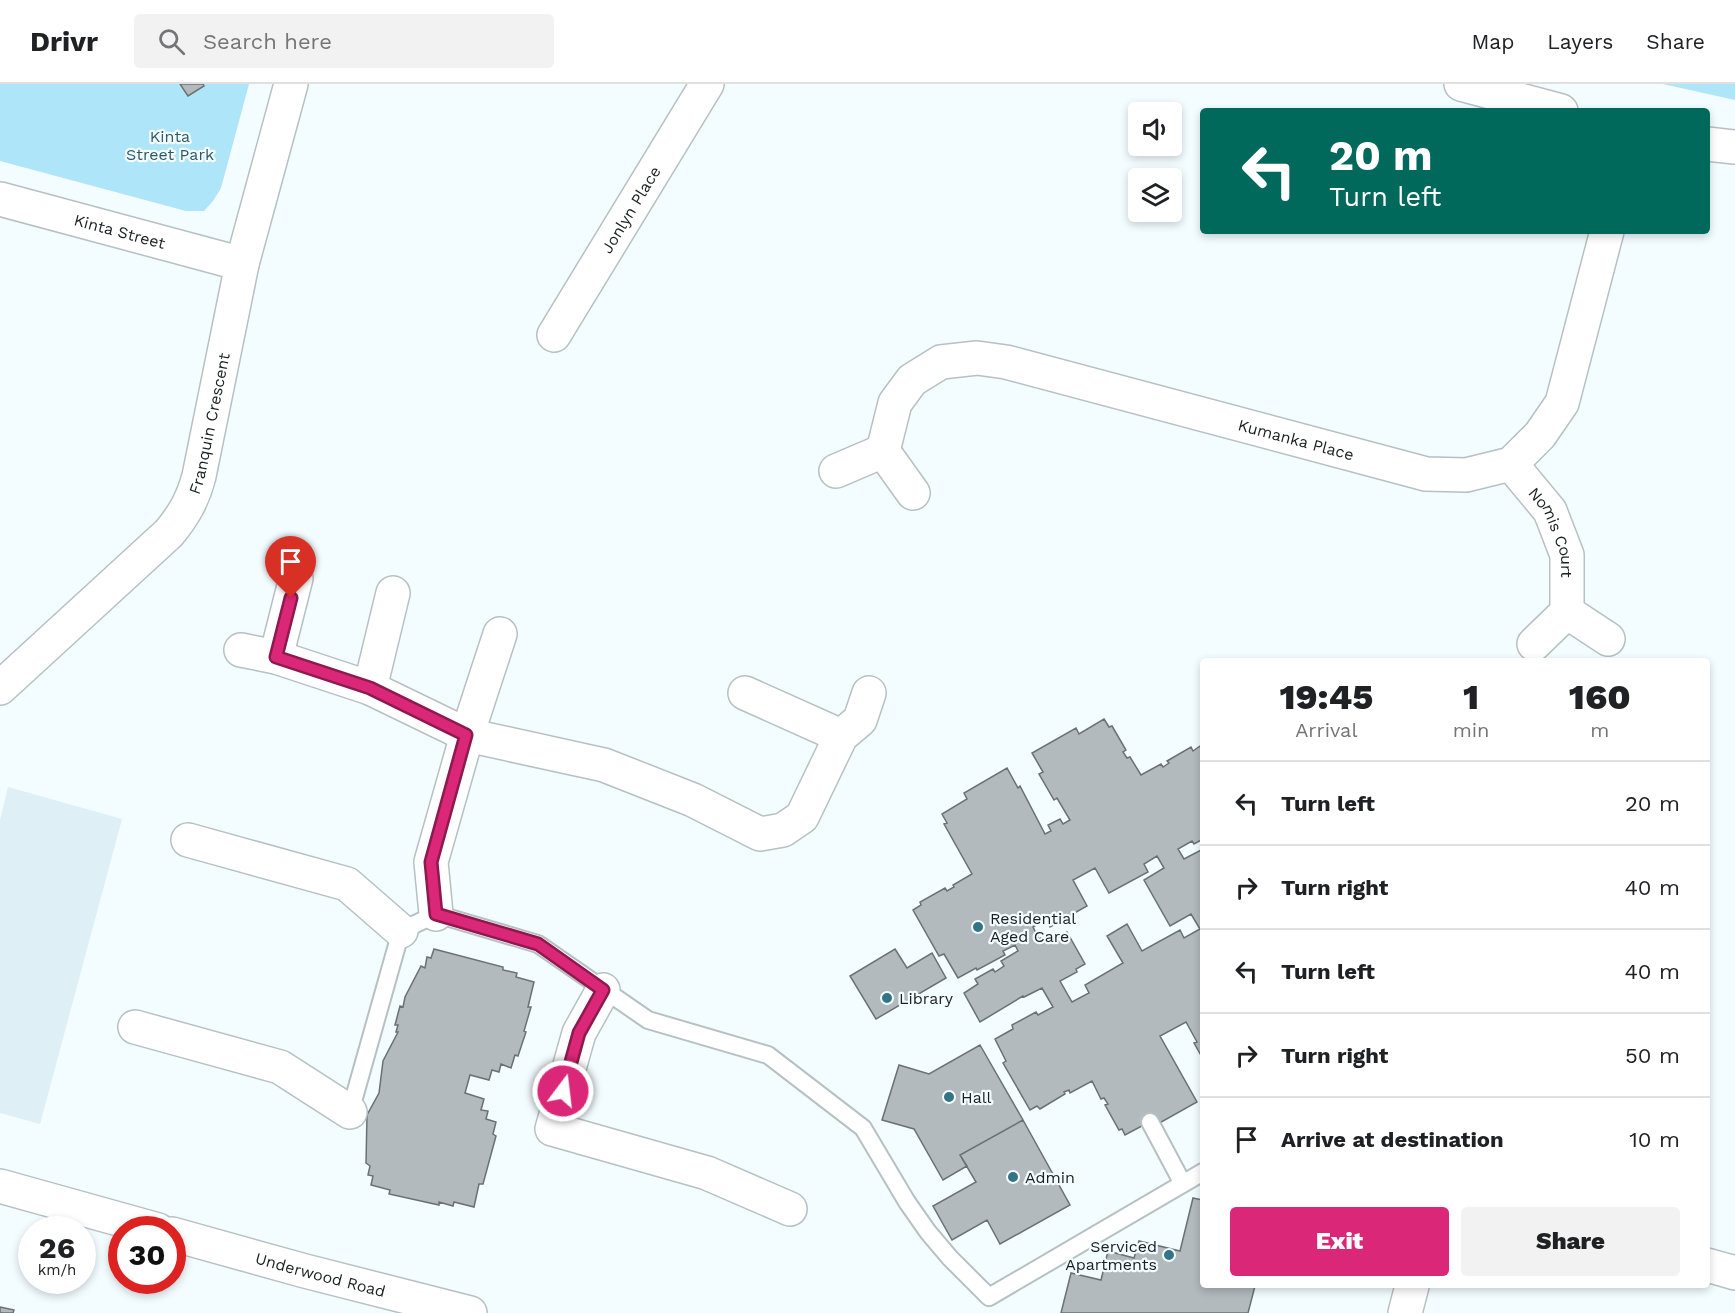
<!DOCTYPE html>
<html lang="en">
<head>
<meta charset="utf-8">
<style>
	body { margin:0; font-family:"Work Sans",sans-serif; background:#f2f2f2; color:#202124; height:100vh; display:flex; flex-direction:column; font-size:22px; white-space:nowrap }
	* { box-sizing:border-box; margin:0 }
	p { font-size:20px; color:#757577 }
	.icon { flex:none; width:33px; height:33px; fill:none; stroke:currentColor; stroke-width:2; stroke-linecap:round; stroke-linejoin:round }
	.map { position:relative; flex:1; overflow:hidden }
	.sheet { position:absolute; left:1200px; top:574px; width:510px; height:630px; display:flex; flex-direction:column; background:#fff; border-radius:6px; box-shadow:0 3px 9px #0003 }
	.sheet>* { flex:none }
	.guide { position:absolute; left:1200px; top:24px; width:510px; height:126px; border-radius:6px; box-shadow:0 3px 9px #0003; background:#00695c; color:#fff; overflow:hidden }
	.tools { position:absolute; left:1128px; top:18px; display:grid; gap:12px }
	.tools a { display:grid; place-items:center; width:54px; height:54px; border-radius:6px; background:#fff; box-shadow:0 3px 9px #0003; font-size:30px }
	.speed { position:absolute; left:18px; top:1132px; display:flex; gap:12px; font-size:30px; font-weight:700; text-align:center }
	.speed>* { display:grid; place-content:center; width:78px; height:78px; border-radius:50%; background:#fff; box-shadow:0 3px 9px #0003; line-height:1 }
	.speed small { font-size:15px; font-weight:400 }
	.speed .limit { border:9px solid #d22; background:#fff; color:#111 }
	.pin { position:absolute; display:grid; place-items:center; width:51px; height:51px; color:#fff; margin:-62px -26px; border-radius:50% 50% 50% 0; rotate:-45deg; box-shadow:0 0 6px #0007 }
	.pin .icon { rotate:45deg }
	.me { position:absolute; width:66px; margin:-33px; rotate:15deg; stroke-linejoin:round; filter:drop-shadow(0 0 4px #0008) }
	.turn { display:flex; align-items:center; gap:21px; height:126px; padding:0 30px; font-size:27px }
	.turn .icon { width:78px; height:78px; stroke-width:2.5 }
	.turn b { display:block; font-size:42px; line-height:51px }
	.eta { display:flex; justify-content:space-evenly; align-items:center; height:102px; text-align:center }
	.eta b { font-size:36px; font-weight:800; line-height:42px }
	.primary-button { display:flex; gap:12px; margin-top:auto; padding:12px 30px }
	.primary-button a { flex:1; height:69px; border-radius:6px; background:#db2777; color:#fff; font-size:24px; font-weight:800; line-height:69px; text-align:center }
	.primary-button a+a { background:#f2f2f2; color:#202124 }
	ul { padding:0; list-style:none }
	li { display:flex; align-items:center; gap:18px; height:84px; padding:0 30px; border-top:2px solid #e0e0e0 }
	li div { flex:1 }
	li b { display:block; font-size:22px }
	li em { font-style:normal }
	header { display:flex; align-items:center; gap:36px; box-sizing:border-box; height:84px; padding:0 30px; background:#fff; border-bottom:2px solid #e0e0e0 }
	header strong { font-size:28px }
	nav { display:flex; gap:33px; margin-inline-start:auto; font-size:21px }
	.search { width:420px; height:54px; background:#f2f2f2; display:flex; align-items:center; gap:15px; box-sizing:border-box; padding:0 21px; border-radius:6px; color:#757577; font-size:22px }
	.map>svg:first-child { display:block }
</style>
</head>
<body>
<header>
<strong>Drivr</strong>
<div class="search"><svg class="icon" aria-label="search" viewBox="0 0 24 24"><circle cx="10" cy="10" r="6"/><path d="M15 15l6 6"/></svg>Search here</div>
<nav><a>Map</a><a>Layers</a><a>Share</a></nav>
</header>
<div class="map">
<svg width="1735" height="1229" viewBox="0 0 1735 1229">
	<rect width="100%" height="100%" fill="#f3fcff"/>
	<path fill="#def0f6" d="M8,703l114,32 -82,305 -40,-11v-293z"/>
	<path fill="#aee5f8" d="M0,0h249l-28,104 -8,13 -9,10h-18l-186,-50z
		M1663,0h72v16z"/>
	<path fill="#b2babd" stroke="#6a7174" stroke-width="1.5" fill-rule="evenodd" d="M180,0h23l1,2 -16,10z
		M1104,635l5,8 3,-1 14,24 -3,2 4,6 3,-1 11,18 20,-11 2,3 6,-4 -2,-2 24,-14 2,4 7,-5 3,6v87l-9,5 -2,-3 -14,8 6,10 19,-10v210l-9,-16 3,-1 -11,-20 -26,14 37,66 -41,23 -3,-5 -28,15 -3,-6 -3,1 -14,-25 3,-1 -4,-6 -3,1 -9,-18 -22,12 -1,-3 -5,2 1,2 -25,15 -3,-3 -7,4 -27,-47 3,-2 -11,-22 18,-10 -1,-4 24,-13 2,3 15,-8 -11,-19 -18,9 -1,-1 -43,26 -16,-29 14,-9 -3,-5 18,-10 2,3 9,-6 -3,-5 17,-10 -3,-6 -12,6 2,4 -28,15 -1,-2 -18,10 -14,-24 -5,2 -26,-46 8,-5 -1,-3 25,-14 2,3 7,-4 -1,-2 19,-11 -28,-50 3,-1 -5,-9 25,-15 -3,-6 43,-25 11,20 2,-2 25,48 6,-3 -3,-6 12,-6 3,5 7,-4 -13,-22 -3,2 -15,-26 4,-2 -11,-19 44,-25 3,6zM1157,772l7,12 -20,12 26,46 21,-12 9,15 -16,9 -4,-8 -38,21 -15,-27 -20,12 16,27 -38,22 4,8 -17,9 -12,-21 17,-9 -1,-3 9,-5 -18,-32 -17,10 -3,-7 -8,4 -6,-12 13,-8 4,8 37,-21 -14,-26 22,-12 14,25 39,-21 -4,-8z
		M434,865l69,18v3l14,3 -1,4 18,5 -6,25h3l-7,24 2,1 -8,24 -3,-1 -4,13 -10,-4 -2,8 -7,-2 -3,10 -19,-5 -5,18 19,6 -3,11 7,1 -2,8 10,3 -3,12 3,2 -13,48h-4l-5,23 -20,-5 -1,4 -14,-4v3l-50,-11 1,-4 -19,-5 2,-9 -5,-1 2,-9 -4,-3 1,-48 12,-22 4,-32 15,-29h-2l2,-7h-3l5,-19 3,1 2,-10 16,-31 4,2 2,-11 4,1z
		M895,865l12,19 25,-15 14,25 -70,41 -26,-43z
		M980,961l43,75 -63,35 7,11 -24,14 -29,-51 -32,-9 17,-55 30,9z
		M1023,1036l47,85 -70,39 -13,-24 -35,20 -19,-34 43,-24 -16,-27z
		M1193,1114l10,2v86h52l-7,27h-187l10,-40 30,7 7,-29 26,7 5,-17 41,10z
		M0,1223l14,3 -1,3h-13z"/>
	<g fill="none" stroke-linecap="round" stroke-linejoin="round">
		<g stroke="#b7c0c3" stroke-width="20">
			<path id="service" d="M350,1028l51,-181 35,-17 102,30 110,76 120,35 95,73 44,74 21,30 22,26 39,39 214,-125
				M1150,1038l33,62"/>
		</g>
		<g stroke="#b7c0c3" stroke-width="36">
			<g id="minor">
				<path d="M1461,0l100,27"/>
				<path d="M1707,60l28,3"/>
				<path id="s1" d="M0,115l242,65"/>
				<path id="s2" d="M554,251l153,-251"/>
				<path id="s3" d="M883,367l12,-48 17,-23 29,-18 36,-4 29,4 420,112 40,1 45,-11 29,-29 22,-32 45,-172"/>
				<path id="s4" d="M1511,380l39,47 17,44v57"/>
				<path d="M836,387l47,-20 30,42"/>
				<path d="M1534,560l33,-32 41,27"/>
				<path d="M241,566l35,7 94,31 97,47 137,30 89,35 67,34 23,-4 19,-13 39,-81 19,-16 9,-27"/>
				<path d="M276,573l20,-79"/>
				<path id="s5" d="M0,604l169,-155c15,-18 24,-34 30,-57l43,-212 49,-180"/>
				<path d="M370,604l23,-95"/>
				<path d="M745,609l96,43"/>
				<path d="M188,756l159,44 54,47"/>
				<path d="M436,830l-5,-52 36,-127 33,-101"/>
				<path d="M603,906l-24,43 -27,96 155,44 83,36"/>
				<path d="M135,943l145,40 70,45"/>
				<path d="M1707,1181l28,8"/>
				<path d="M1405,1229l7,-27"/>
			</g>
		</g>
		<g stroke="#b7c0c3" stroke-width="36">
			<g id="secondary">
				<path d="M0,1102l158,44"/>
				<path id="s6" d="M172,1150l133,37 165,42"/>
			</g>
		</g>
		<use href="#service" stroke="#fff" stroke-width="16"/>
		<use href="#minor" stroke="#fff" stroke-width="33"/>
		<use href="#secondary" stroke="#fff" stroke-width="33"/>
	</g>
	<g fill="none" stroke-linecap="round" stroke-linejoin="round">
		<g stroke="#8e194d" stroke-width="15">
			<path id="route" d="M291,514l-15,59 94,31 96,47 -35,127 5,52 102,30 65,46 -24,43 -16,58"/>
		</g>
		<use href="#route" stroke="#db2777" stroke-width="10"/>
	</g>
	<g fill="#337487" stroke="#f3fcff" stroke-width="2">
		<circle cx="978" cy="843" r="6"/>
		<circle cx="887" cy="914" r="6"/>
		<circle cx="949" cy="1013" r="6"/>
		<circle cx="1013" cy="1093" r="6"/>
		<circle cx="1169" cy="1171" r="6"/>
	</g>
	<g text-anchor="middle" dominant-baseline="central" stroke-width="4.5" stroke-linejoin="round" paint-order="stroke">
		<g font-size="16" fill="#2d5a68" stroke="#f3fcff">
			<text x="170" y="52">Kinta<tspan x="170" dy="18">Street Park</tspan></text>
		</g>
		<g font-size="16" fill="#1c1f20" stroke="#f3fcff">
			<text stroke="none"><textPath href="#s2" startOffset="147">Jonlyn Place</textPath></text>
			<text stroke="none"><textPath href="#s1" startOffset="124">Kinta Street</textPath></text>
			<text stroke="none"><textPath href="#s5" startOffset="348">Franquin Crescent</textPath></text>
			<text stroke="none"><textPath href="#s3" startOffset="478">Kumanka Place</textPath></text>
			<text stroke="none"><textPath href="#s4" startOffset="82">Nomis Court</textPath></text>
			<text stroke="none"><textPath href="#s6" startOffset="154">Underwood Road</textPath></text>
		</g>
		<g font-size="16" fill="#1c1f20" stroke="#f3fcff" text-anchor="start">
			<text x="990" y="834">Residential<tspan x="990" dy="18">Aged Care</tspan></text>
			<text x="899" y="914">Library</text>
			<text x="961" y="1013">Hall</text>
			<text x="1025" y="1093">Admin</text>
			<text x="1157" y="1162" text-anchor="end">Serviced<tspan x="1157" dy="18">Apartments</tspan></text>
		</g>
	</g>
</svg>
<div class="tools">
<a><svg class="icon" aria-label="sound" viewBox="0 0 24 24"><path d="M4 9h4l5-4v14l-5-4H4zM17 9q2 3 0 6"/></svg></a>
<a><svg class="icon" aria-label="layers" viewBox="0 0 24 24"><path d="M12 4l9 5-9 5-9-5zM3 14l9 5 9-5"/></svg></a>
</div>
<div class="speed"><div>26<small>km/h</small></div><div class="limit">30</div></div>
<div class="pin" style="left:291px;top:514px;background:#d93025"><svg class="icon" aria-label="arrive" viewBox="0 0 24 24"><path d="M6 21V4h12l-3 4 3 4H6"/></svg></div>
<svg class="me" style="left:563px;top:1007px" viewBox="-20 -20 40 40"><circle r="17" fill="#db2777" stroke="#fff" stroke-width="3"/><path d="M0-11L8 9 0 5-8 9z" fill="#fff"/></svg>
<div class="guide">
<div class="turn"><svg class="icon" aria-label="left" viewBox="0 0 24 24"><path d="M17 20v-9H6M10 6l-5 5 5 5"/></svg><div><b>20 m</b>Turn left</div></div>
</div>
<section class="sheet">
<div class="eta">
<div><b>19:45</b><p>Arrival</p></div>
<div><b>1</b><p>min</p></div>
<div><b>160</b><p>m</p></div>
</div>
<ul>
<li><svg class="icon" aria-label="left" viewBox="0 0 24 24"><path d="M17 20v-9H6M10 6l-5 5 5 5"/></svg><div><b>Turn left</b></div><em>20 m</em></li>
<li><svg class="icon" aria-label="right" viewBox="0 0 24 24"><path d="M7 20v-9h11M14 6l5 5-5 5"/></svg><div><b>Turn right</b></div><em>40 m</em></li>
<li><svg class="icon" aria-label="left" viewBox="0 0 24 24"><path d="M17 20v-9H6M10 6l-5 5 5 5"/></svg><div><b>Turn left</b></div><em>40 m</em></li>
<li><svg class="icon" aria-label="right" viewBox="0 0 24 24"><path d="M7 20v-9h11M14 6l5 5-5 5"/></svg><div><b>Turn right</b></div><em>50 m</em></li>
<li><svg class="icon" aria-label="arrive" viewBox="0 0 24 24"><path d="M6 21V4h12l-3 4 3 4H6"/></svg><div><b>Arrive at destination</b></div><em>10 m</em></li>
</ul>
<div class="primary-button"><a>Exit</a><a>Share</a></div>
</section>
</div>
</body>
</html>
